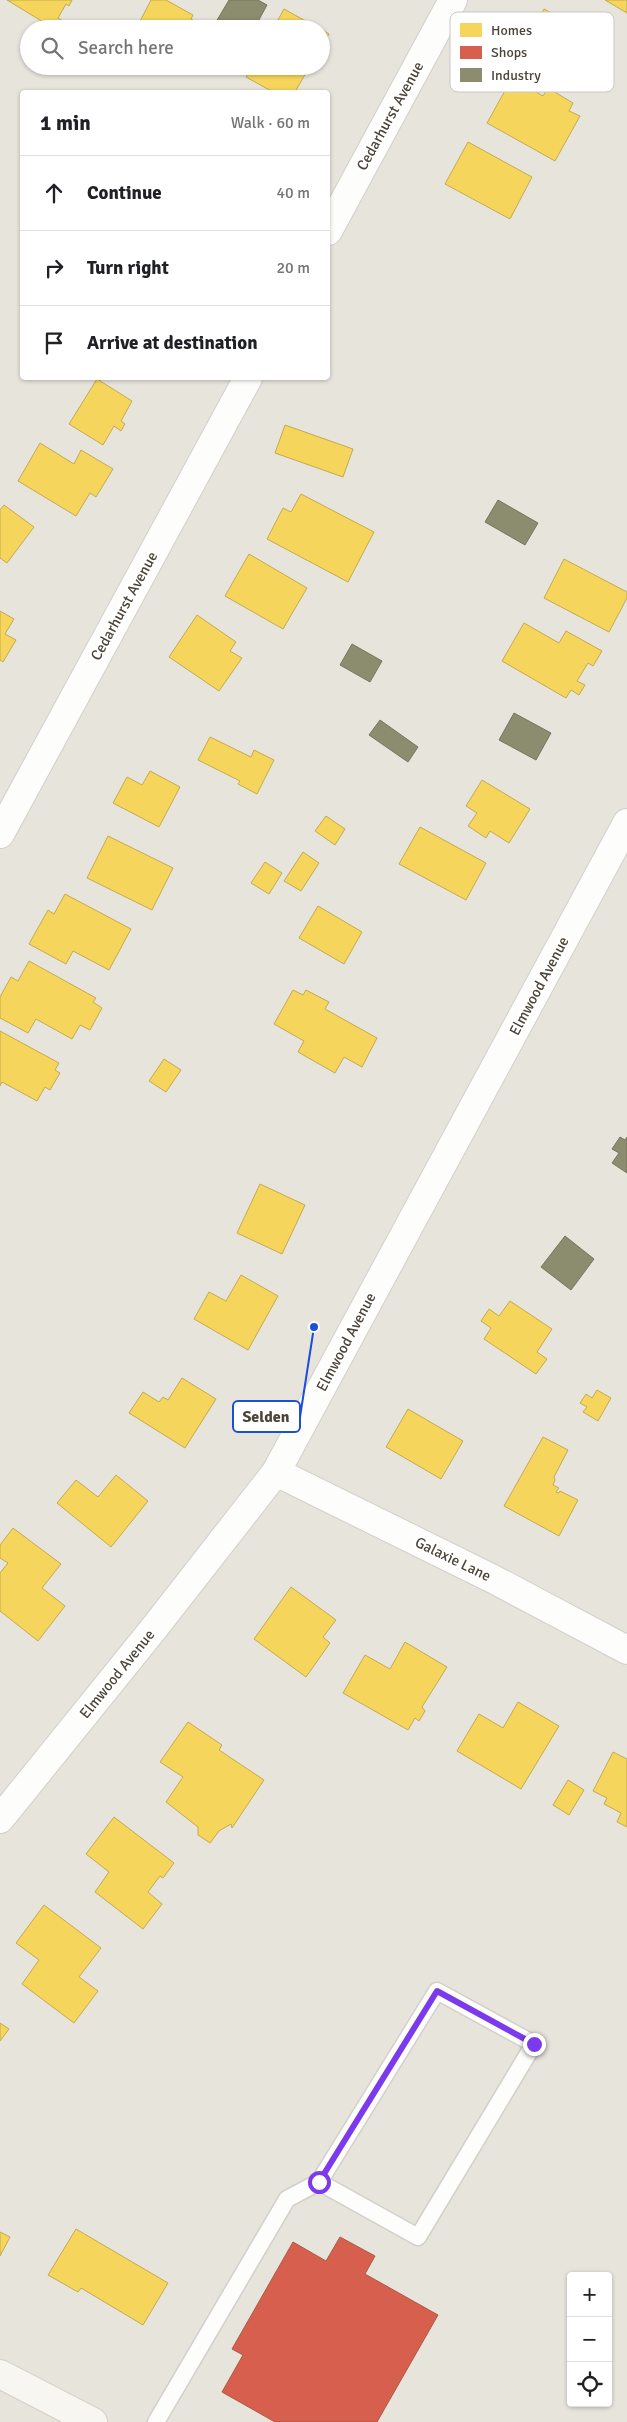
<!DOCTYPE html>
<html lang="en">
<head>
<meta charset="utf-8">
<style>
  :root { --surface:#fff; --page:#f2f2f2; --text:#202124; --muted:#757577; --line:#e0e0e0 }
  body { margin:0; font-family:Signika,sans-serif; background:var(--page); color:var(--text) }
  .controls { position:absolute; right:15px; bottom:15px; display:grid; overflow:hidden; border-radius:5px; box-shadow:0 1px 4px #0004 }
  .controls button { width:45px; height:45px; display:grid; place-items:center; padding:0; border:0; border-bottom:1px solid var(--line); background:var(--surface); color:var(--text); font:25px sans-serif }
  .stop { position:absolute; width:15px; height:15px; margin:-11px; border:4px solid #7c3aed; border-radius:50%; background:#fff }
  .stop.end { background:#7c3aed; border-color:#fff; box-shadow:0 1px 5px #0008 }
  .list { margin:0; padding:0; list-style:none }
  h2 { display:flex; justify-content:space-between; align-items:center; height:65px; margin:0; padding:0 20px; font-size:21px }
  h2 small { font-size:16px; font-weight:400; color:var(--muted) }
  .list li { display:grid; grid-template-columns:32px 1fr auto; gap:15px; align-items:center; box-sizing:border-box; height:75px; padding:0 20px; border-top:1px solid var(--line) }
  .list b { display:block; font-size:19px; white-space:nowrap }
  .list em { font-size:16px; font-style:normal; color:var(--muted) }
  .icon { flex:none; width:28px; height:28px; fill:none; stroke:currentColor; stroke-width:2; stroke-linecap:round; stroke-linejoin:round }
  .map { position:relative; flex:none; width:627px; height:2422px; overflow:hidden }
  .search { position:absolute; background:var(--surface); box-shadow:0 1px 4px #0004; left:20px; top:20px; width:310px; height:55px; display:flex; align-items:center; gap:12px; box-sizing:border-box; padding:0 18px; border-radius:28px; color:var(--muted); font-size:19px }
  .panel { position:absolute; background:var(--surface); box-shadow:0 1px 4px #0004; left:20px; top:90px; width:310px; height:290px; border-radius:5px }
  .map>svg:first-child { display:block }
</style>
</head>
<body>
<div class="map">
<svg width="627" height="2422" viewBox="0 0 627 2422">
  <rect width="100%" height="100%" fill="#f4f2ee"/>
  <path fill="#e7e4dc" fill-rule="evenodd" d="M0,0H627V2422H0ZM29,29H321V66H29ZM22,92H328V378H22ZM571,2276H608V2403H571Z"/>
  <g fill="#f6d55c" stroke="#c3aa52">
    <path d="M7,0H72L69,6L66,4L58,18L63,21L58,29L53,28Z"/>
    <path d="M151,0H166L193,15L191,19L201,25L199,29H136Z"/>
    <path d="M605,0H627V13Z"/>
    <path d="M284,9L320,29H273Z"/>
    <path d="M544,9L614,45L592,87L523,51Z"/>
    <path d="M321,29L329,34L321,47Z"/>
    <path d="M248,66H310L295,92H273L246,77L252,68Z"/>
    <path d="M512,78L543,96L548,88L573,103L569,111L580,116L555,161L487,123Z"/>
    <path d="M468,142L532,177L510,219L445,184Z"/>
    <path d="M97,379L132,401L121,421L125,424L121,431L114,426L103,445L69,424Z"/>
    <path d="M285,425L353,449L343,477L275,453Z"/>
    <path d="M40,443L74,464L81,450L113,469L96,497L90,493L76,516L18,481Z"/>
    <path d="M301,494L374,532L348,582L267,539L283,508L291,512Z"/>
    <path d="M4,505L34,527L7,563L0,558V510Z"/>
    <path d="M249,554L307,588L283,629L225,596Z"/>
    <path d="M564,559L627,592V598L609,632L544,598Z"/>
    <path d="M0,611L14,619L5,634L16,640L3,662L0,660Z"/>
    <path d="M197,615L236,642L230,651L242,658L219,691L169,657Z"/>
    <path d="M524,623L559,643L566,631L602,651L593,666L588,663L577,681L585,685L579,695L571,690L566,698L502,661Z"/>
    <path d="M210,737L251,757L254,750L274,760L257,794L238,784L240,781L198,760Z"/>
    <path d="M150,771L180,787L159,827L113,803L127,777L142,785Z"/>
    <path d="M482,780L530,809L509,843L490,831L486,838L468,826L477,813L466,806Z"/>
    <path d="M326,816L345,829L335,845L315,831Z"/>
    <path d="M420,827L486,863L466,900L399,864Z"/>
    <path d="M108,836L173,868L152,910L87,878Z"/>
    <path d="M303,852L319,863L301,891L284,881Z"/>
    <path d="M265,862L282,873L269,894L251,883Z"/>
    <path d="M65,894L131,929L109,970L73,951L66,964L29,944L48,910L54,914Z"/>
    <path d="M318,906L362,932L344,964L299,938Z"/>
    <path d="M29,961L96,998L93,1002L102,1008L90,1030L80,1025L72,1039L36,1019L28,1033L0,1018V997L11,977L18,981Z"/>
    <path d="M293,990L303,995L306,990L329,1002L325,1009L377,1038L362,1067L344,1057L335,1073L298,1052L304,1041L274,1024Z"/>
    <path d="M0,1031L59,1063L55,1070L60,1073L50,1090L45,1087L37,1101L2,1082L0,1086Z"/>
    <path d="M164,1059L181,1070L166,1092L149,1081Z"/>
    <path d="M260,1184L305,1205L282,1254L237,1233Z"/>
    <path d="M241,1275L278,1296L248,1350L194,1319L209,1292L226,1301Z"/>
    <path d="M510,1301L552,1329L537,1352L547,1359L536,1374L484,1339L491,1328L481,1321L489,1309L499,1316Z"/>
    <path d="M182,1378L216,1399L185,1448L129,1413L143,1392L159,1402L163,1397L168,1400Z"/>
    <path d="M597,1390L611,1398L598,1421L583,1412L587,1407L580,1403L586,1394L592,1398Z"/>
    <path d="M408,1409L463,1441L441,1479L386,1447Z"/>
    <path d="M543,1437L568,1450L554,1477L555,1480L553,1485L559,1488L556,1492L559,1493L560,1491L578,1500L559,1536L504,1506Z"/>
    <path d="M116,1475L148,1501L111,1547L57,1503L76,1480L98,1497Z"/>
    <path d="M13,1528L61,1564L42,1588L65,1606L38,1641L0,1611V1573L8,1563L0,1558V1545Z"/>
    <path d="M291,1587L336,1620L323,1637L330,1643L306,1677L254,1639Z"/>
    <path d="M405,1642L447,1667L422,1707L425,1711L419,1721L415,1718L408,1730L343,1693L365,1655L390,1669Z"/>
    <path d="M518,1702L559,1726L521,1789L457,1751L479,1714L503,1728Z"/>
    <path d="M188,1722L222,1745L219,1750L264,1780L232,1828L231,1824L219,1831L210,1843L198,1835V1827L166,1802L183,1777L160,1762Z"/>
    <path d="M613,1752L627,1759V1827L617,1822L621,1813L604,1804L607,1798L593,1791Z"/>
    <path d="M568,1780L584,1790L569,1815L553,1805Z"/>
    <path d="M114,1817L174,1863L163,1878L160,1876L148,1892L162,1904L143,1929L95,1892L109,1872L86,1854Z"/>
    <path d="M44,1905L101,1948L79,1977L98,1991L74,2023L22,1984L39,1960L16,1943Z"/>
    <path d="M0,2023L9,2029L0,2041Z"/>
    <path d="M76,2229L168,2283L143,2325L81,2288L78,2292L48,2275Z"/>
    <path d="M0,2232L10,2237L0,2256Z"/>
  </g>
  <path fill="#d6604d" stroke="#ac5847" d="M340,2237L375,2256L365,2274L438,2315L377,2422H275L222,2392L243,2355L232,2349L293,2242L326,2261Z"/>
  <g fill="#8c8c6e" stroke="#78765e">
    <path d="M229,0H258L267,5L254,29H215L213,27Z"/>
    <path d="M498,500L538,523L525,545L485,522Z"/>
    <path d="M352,644L382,661L370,682L340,665Z"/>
    <path d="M514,713L551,733L536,760L499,740Z"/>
    <path d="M380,720L418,747L408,762L369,735Z"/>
    <path d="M620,1137L625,1140L627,1137V1173L612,1163L619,1153L612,1149Z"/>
    <path d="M565,1236L594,1259L571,1290L541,1267Z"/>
  </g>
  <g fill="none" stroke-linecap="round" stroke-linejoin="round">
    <g stroke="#d2d0cb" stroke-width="19">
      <path id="lane" d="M156,2422L287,2199L319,2182L437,1991L534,2044L418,2237L319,2182"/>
    </g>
    <g stroke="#d2d0cb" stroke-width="30">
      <g id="street">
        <path d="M328,231L453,0"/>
        <path d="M0,834L248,378"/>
        <path d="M276,1472L493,1579L627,1650"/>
        <path d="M0,1819L155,1627L276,1472L627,823"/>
      </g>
    </g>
    <g stroke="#d3cfc5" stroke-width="30">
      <path id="secondary" d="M0,2374L93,2422"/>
    </g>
    <use href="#lane" stroke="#fdfdfc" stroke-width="16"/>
    <use href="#street" stroke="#fdfdfc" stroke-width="28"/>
    <use href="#secondary" stroke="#f7f6f1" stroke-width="28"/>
  </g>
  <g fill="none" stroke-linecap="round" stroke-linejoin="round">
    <path stroke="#7c3aed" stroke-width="6" d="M319,2182L437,1991L534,2044"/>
  </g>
  <g text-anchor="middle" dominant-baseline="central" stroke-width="5" stroke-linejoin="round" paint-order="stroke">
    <g font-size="15" fill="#4b4439" stroke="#fff">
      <text transform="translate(390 116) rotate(-61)">Cedarhurst Avenue</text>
      <text transform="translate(124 606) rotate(-61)">Cedarhurst Avenue</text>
      <text transform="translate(539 986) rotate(-62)">Elmwood Avenue</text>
      <text transform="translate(346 1342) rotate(-62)">Elmwood Avenue</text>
      <text transform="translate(453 1559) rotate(26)">Galaxie Lane</text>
      <text transform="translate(117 1674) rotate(-51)">Elmwood Avenue</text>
    </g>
  </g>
  <rect x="450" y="12" width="164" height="80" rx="8" fill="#fff" stroke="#c9c7c4" stroke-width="1"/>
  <rect x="460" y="23" width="22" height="14" fill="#f6d55c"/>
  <rect x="460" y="46" width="22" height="13" fill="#d6604d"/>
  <rect x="460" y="68" width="22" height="14" fill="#8c8c6e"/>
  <g font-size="14" fill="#4b4439">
    <text x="491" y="35">Homes</text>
    <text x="491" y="57">Shops</text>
    <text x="491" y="80">Industry</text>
  </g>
  <path fill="none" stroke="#1d4ed8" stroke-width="2" d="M314 1327L300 1417"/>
  <circle fill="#1d4ed8" stroke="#fff" stroke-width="2" cx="314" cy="1327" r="5"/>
  <rect fill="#fff" stroke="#1d4ed8" stroke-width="2" x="233" y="1401" width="67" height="31" rx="5"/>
  <g font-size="16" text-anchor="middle" font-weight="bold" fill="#4b4439">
    <text x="266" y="1422">Selden</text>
  </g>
</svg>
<div class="controls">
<button>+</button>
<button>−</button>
<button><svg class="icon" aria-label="locate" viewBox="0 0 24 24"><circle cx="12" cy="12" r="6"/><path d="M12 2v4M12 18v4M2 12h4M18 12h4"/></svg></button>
</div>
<div class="stop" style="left:319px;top:2182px"></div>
<div class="stop end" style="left:534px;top:2044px"></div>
<div class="search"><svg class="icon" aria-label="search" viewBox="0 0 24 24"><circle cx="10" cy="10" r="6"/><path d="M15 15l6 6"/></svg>Search here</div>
<section class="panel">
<h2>1 min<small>Walk · 60 m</small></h2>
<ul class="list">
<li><svg class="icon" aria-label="ahead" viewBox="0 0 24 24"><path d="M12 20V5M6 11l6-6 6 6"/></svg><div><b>Continue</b></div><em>40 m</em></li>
<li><svg class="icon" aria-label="right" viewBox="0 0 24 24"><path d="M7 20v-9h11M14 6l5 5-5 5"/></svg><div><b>Turn right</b></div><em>20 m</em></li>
<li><svg class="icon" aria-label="arrive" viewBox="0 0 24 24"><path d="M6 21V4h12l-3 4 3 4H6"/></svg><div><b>Arrive at destination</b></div></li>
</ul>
</section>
</div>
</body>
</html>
